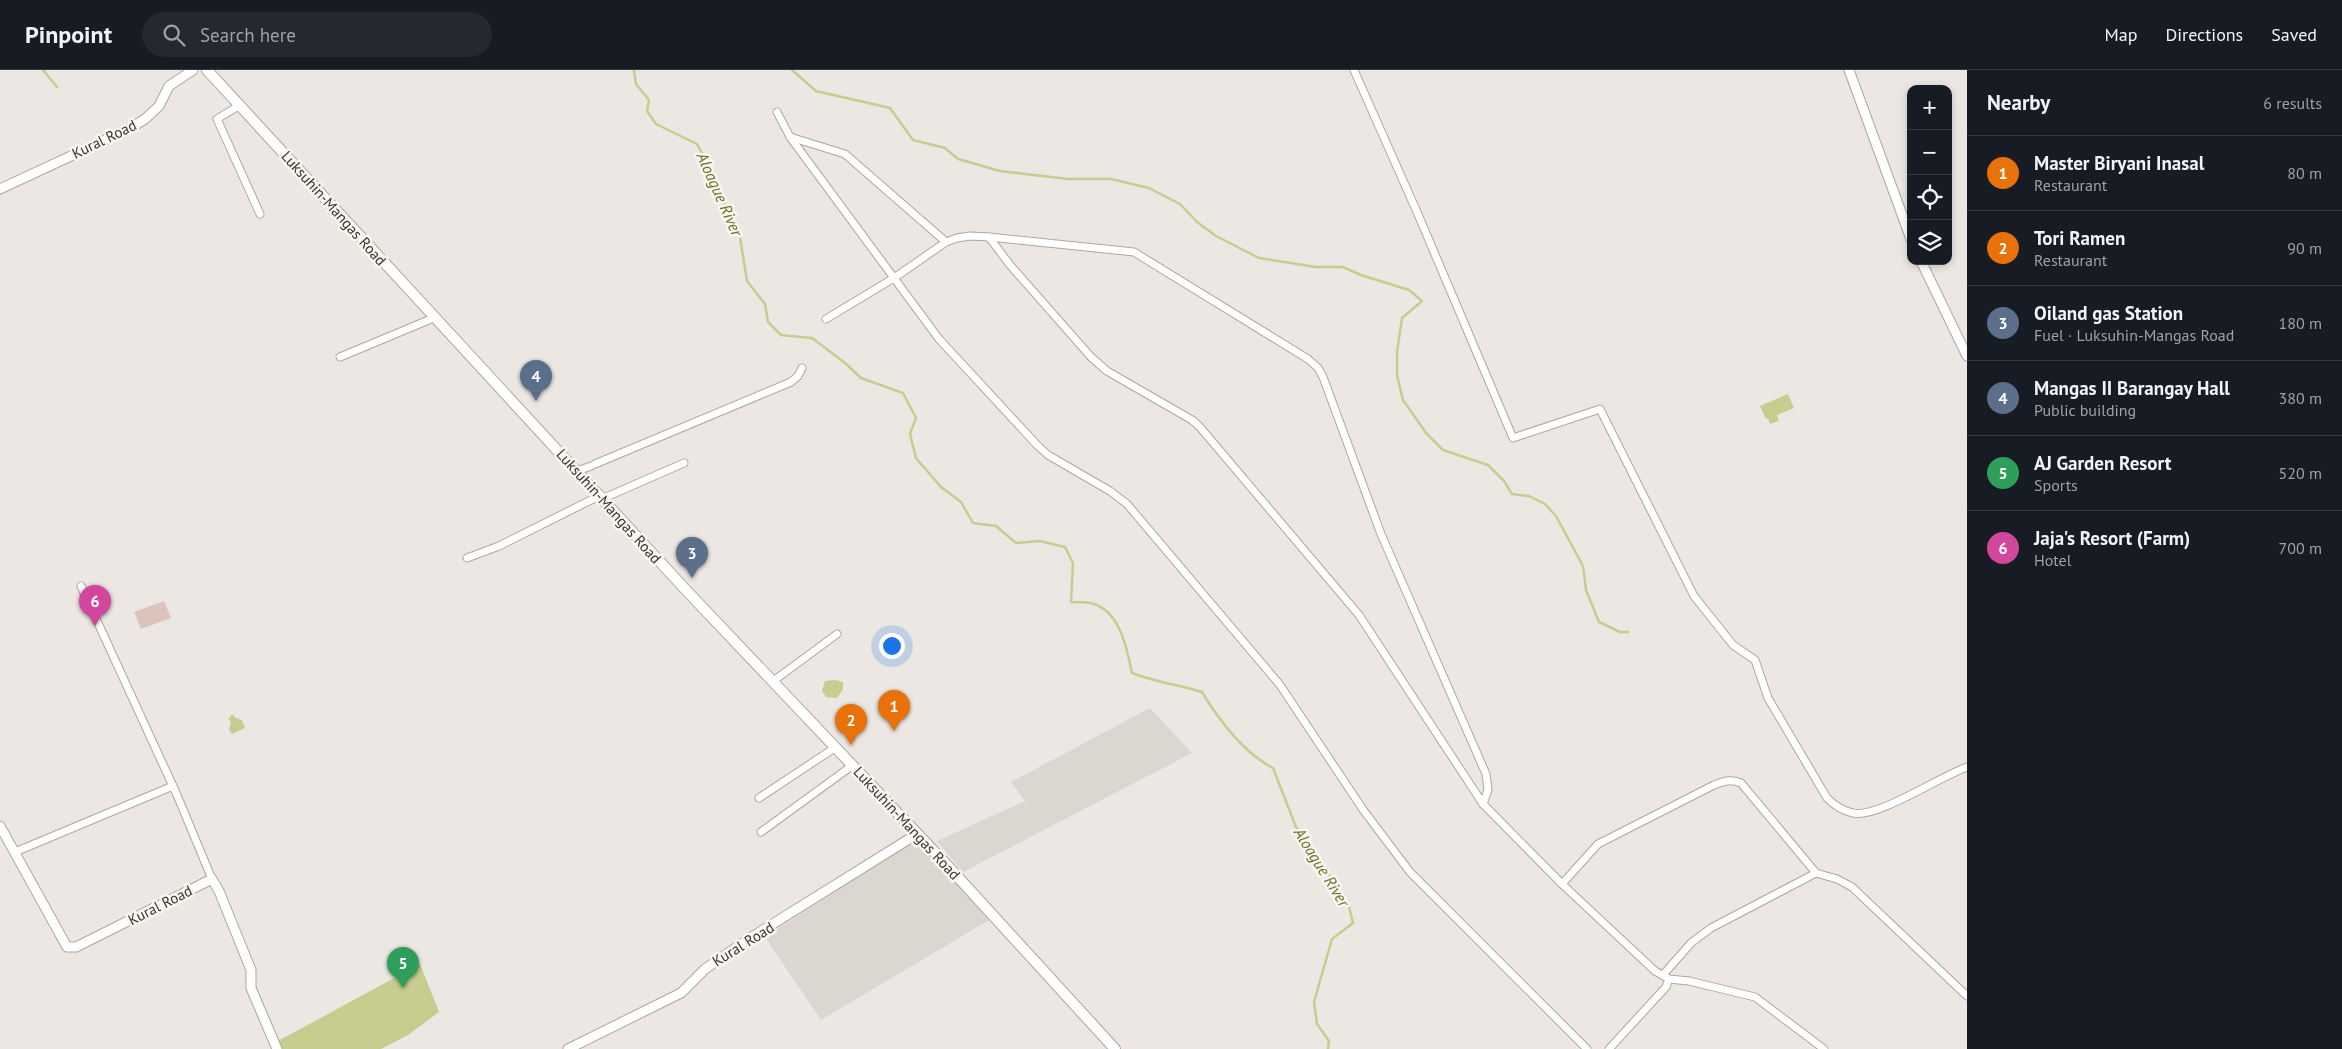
<!DOCTYPE html>
<html lang="en">
<head>
<meta charset="utf-8">
<style>
  :root { --surface:#171b24; --page:#242831; --text:#f1f3f6; --muted:#9ea1a6; --line:#363941; --accent:#ea580c }
  body { margin:0; font-family:"PT Sans",sans-serif; background:var(--page); color:var(--text) }
  .controls { position:absolute; right:15px; top:15px; display:grid; overflow:hidden; border-radius:10px; box-shadow:0 2px 8px #0003 }
  .controls button { width:45px; height:45px; display:grid; place-items:center; padding:0; border:0; border-bottom:1px solid var(--line); background:var(--surface); color:var(--text); font:25px sans-serif }
  .you { position:absolute; left:891px; top:575px; width:18px; height:18px; margin:-12px; border:4px solid #fff; border-radius:50%; background:#1a73e8; box-shadow:0 0 0 8px #1a73e833 }
  .badge { display:grid; place-items:center; width:32px; height:32px; border-radius:50%; background:var(--accent); color:#fff; font-size:16px; font-weight:700 }
  .pin { position:absolute; translate:-50% -41px; filter:drop-shadow(0 1px 2px #0008) }
  .pin::after { content:''; position:absolute; top:26px; width:18px; height:15px; background:inherit; clip-path:polygon(0 0,100% 0,50% 100%) }
  .list { margin:0; padding:0; list-style:none }
  h2 { display:flex; justify-content:space-between; align-items:center; height:65px; margin:0; padding:0 20px; font-size:21px }
  h2 small { font-size:16px; font-weight:400; color:var(--muted) }
  .list li { display:grid; grid-template-columns:32px 1fr auto; gap:15px; align-items:center; box-sizing:border-box; height:75px; padding:0 20px; border-top:1px solid var(--line) }
  .list b { display:block; font-size:19px; white-space:nowrap }
  .list p { margin:0; font-size:16px; white-space:nowrap; color:var(--muted) }
  .list em { font-size:16px; font-style:normal; color:var(--muted) }
  .icon { flex:none; width:28px; height:28px; fill:none; stroke:currentColor; stroke-width:2; stroke-linecap:round; stroke-linejoin:round }
  .map { position:relative; flex:none; width:1967px; height:979px; overflow:hidden }
  header { display:flex; align-items:center; gap:30px; box-sizing:border-box; height:70px; padding:0 25px; background:var(--surface); border-bottom:1px solid var(--line) }
  header strong { font-size:24px }
  nav { display:flex; gap:28px; margin-inline-start:auto; font-size:18px }
  .search { width:350px; height:45px; background:var(--page); display:flex; align-items:center; gap:12px; box-sizing:border-box; padding:0 18px; border-radius:28px; color:var(--muted); font-size:19px }
  main { display:flex }
  aside { flex:1; background:var(--surface) }
  .map>svg:first-child { display:block }
</style>
</head>
<body>
<header>
<strong>Pinpoint</strong>
<div class="search"><svg class="icon" aria-label="search" viewBox="0 0 24 24"><circle cx="10" cy="10" r="6"/><path d="M15 15l6 6"/></svg>Search here</div>
<nav><a>Map</a><a>Directions</a><a>Saved</a></nav>
</header>
<main>
<div class="map">
<svg width="1967" height="979" viewBox="0 0 1967 979">
  <rect width="100%" height="100%" fill="#ece7e3"/>
  <g fill="#dcd6d1">
    <path d="M1150,638L1192,683L963,802L937,771L1025,731L1011,712Z"/>
    <path d="M918,768L989,850L821,950L765,867Z"/>
  </g>
  <path fill="#dcc4bd" d="M164,531L171,548L141,559L134,542Z"/>
  <g fill="#c7cd8e">
    <path d="M1788,324L1794,338L1777,345L1779,351L1770,354L1768,348L1766,349L1760,336Z"/>
    <path d="M835,610L843,612V619L837,628L826,627L822,621L825,611Z"/>
    <path d="M232,644L236,648L242,650L245,658L232,664L229,660L231,651L228,650Z"/>
    <path d="M420,894L439,942L408,965L381,979H282L278,971Z"/>
  </g>
  <g fill="none" stroke-linecap="round" stroke-linejoin="round">
    <g stroke="#c7cd8e" stroke-width="2.5">
      <path d="M43,0L57,17"/>
      <path d="M634,0L636,14L649,30L647,41L656,54L697,74L718,114L730,150L739,161L747,211L765,234L768,252L781,265L812,268L845,293L861,308L903,323L916,348L910,364L916,388L941,417L961,432L973,453L996,456L1016,473L1040,471L1065,477L1073,493L1071,532C1077,532 1084,532 1090,533C1120,539 1127,579 1132,603C1155,612 1179,615 1202,622C1219,650 1244,683 1273,698L1296,757L1348,833L1353,853L1332,869L1314,932L1317,954L1329,971L1328,979"/>
      <path d="M792,0L816,21L890,38L913,70L945,78L958,89L1000,101L1068,109H1111L1149,118L1180,134L1197,152L1216,166L1259,188L1316,197H1343L1361,205L1409,220L1422,231L1402,248L1397,282V305L1403,330L1426,363L1443,380L1488,395L1504,411L1512,424L1529,426L1545,434L1556,446L1583,496L1586,520L1599,552L1620,562H1628"/>
    </g>
    <g stroke="#ada79e" stroke-width="9">
      <g id="minor">
        <path d="M1354,0L1417,142L1513,368L1600,339L1694,526L1733,575L1755,590L1768,628L1827,728C1834,735 1843,741 1853,743C1876,749 1941,706 1967,697"/>
        <path d="M240,35L217,49L260,144"/>
        <path d="M777,42L790,67L939,269L1038,376L1048,385L1110,421L1127,434L1280,615L1364,741L1410,802L1587,979"/>
        <path d="M790,67L845,84L946,172"/>
        <path d="M989,167L1010,195L1091,287L1107,301L1192,350L1199,356L1359,545L1483,734L1562,814L1655,901L1669,909L1689,911L1755,927L1824,979"/>
        <path d="M826,249L894,208L946,172L957,168L970,166L989,167L1134,182L1308,289L1318,298L1323,307L1381,464L1486,704L1488,720L1483,734"/>
        <path d="M340,287L436,247"/>
        <path d="M595,394L791,312L798,306L802,298"/>
        <path d="M577,401L591,396"/>
        <path d="M604,428L684,393"/>
        <path d="M467,488L499,476L601,425"/>
        <path d="M81,516L177,725L212,809"/>
        <path d="M772,612L837,564"/>
        <path d="M759,728L836,677"/>
        <path d="M761,762L853,695"/>
        <path d="M15,782L173,716"/>
        <path d="M1562,814L1598,774L1714,715C1723,711 1731,709 1741,713L1816,803L1837,809L1852,817L1967,926"/>
        <path d="M1663,905L1691,873L1711,858L1816,803"/>
        <path d="M1609,979L1666,917L1669,909"/>
      </g>
    </g>
    <g stroke="#ada79e" stroke-width="11">
      <g id="tertiary">
        <path d="M1849,0L1911,169"/>
        <path d="M0,119L129,59L145,49L159,36L169,16L193,0"/>
        <path d="M1921,191L1967,286"/>
        <path d="M0,756L67,877H76L212,809L219,821L251,900V918L277,979"/>
        <path d="M568,979L681,923L705,899L747,870L917,764"/>
      </g>
    </g>
    <g stroke="#aea69a" stroke-width="12">
      <path id="secondary" d="M207,0L685,519L946,794L1115,979"/>
    </g>
    <use href="#minor" stroke="#fff" stroke-width="7"/>
    <use href="#tertiary" stroke="#fff" stroke-width="9"/>
    <use href="#secondary" stroke="#fff" stroke-width="10"/>
  </g>
  <g text-anchor="middle" dominant-baseline="central" stroke-width="5" stroke-linejoin="round" paint-order="stroke">
    <g font-size="15" fill="#3c3424" stroke="#f8f5f3">
      <text transform="translate(104 69) rotate(-26)">Kural Road</text>
      <text transform="translate(334 138) rotate(48)">Luksuhin-Mangas Road</text>
      <text transform="translate(609 436) rotate(48)">Luksuhin-Mangas Road</text>
      <text transform="translate(907 753) rotate(47)">Luksuhin-Mangas Road</text>
      <text transform="translate(160 835) rotate(-27)">Kural Road</text>
      <text transform="translate(743 874) rotate(-32)">Kural Road</text>
    </g>
    <g font-size="16" font-style="italic" fill="#6b7421" stroke="#f8f5f3">
      <text transform="translate(720 124) rotate(66)">Aloague River</text>
      <text transform="translate(1322 797) rotate(58)">Aloague River</text>
    </g>
  </g>
</svg>
<div class="controls">
<button>+</button>
<button>−</button>
<button><svg class="icon" aria-label="locate" viewBox="0 0 24 24"><circle cx="12" cy="12" r="6"/><path d="M12 2v4M12 18v4M2 12h4M18 12h4"/></svg></button>
<button><svg class="icon" aria-label="layers" viewBox="0 0 24 24"><path d="M12 4l9 5-9 5-9-5zM3 14l9 5 9-5"/></svg></button>
</div>
<div class="you"></div>
<div class="pin badge" style="left:894px;top:661px;background:#e8710a">1</div>
<div class="pin badge" style="left:851px;top:675px;background:#e8710a">2</div>
<div class="pin badge" style="left:692px;top:508px;background:#5c6f8a">3</div>
<div class="pin badge" style="left:536px;top:331px;background:#5c6f8a">4</div>
<div class="pin badge" style="left:403px;top:918px;background:#2e9e5b">5</div>
<div class="pin badge" style="left:95px;top:556px;background:#d1479c">6</div>
</div>
<aside>
<h2>Nearby<small>6 results</small></h2>
<ul class="list">
<li><span class="badge" style="background:#e8710a">1</span><div><b>Master Biryani Inasal</b><p>Restaurant</p></div><em>80 m</em></li>
<li><span class="badge" style="background:#e8710a">2</span><div><b>Tori Ramen</b><p>Restaurant</p></div><em>90 m</em></li>
<li><span class="badge" style="background:#5c6f8a">3</span><div><b>Oiland gas Station</b><p>Fuel · Luksuhin-Mangas Road</p></div><em>180 m</em></li>
<li><span class="badge" style="background:#5c6f8a">4</span><div><b>Mangas II Barangay Hall</b><p>Public building</p></div><em>380 m</em></li>
<li><span class="badge" style="background:#2e9e5b">5</span><div><b>AJ Garden Resort</b><p>Sports</p></div><em>520 m</em></li>
<li><span class="badge" style="background:#d1479c">6</span><div><b>Jaja's Resort (Farm)</b><p>Hotel</p></div><em>700 m</em></li>
</ul>
</aside>
</main>
</body>
</html>
